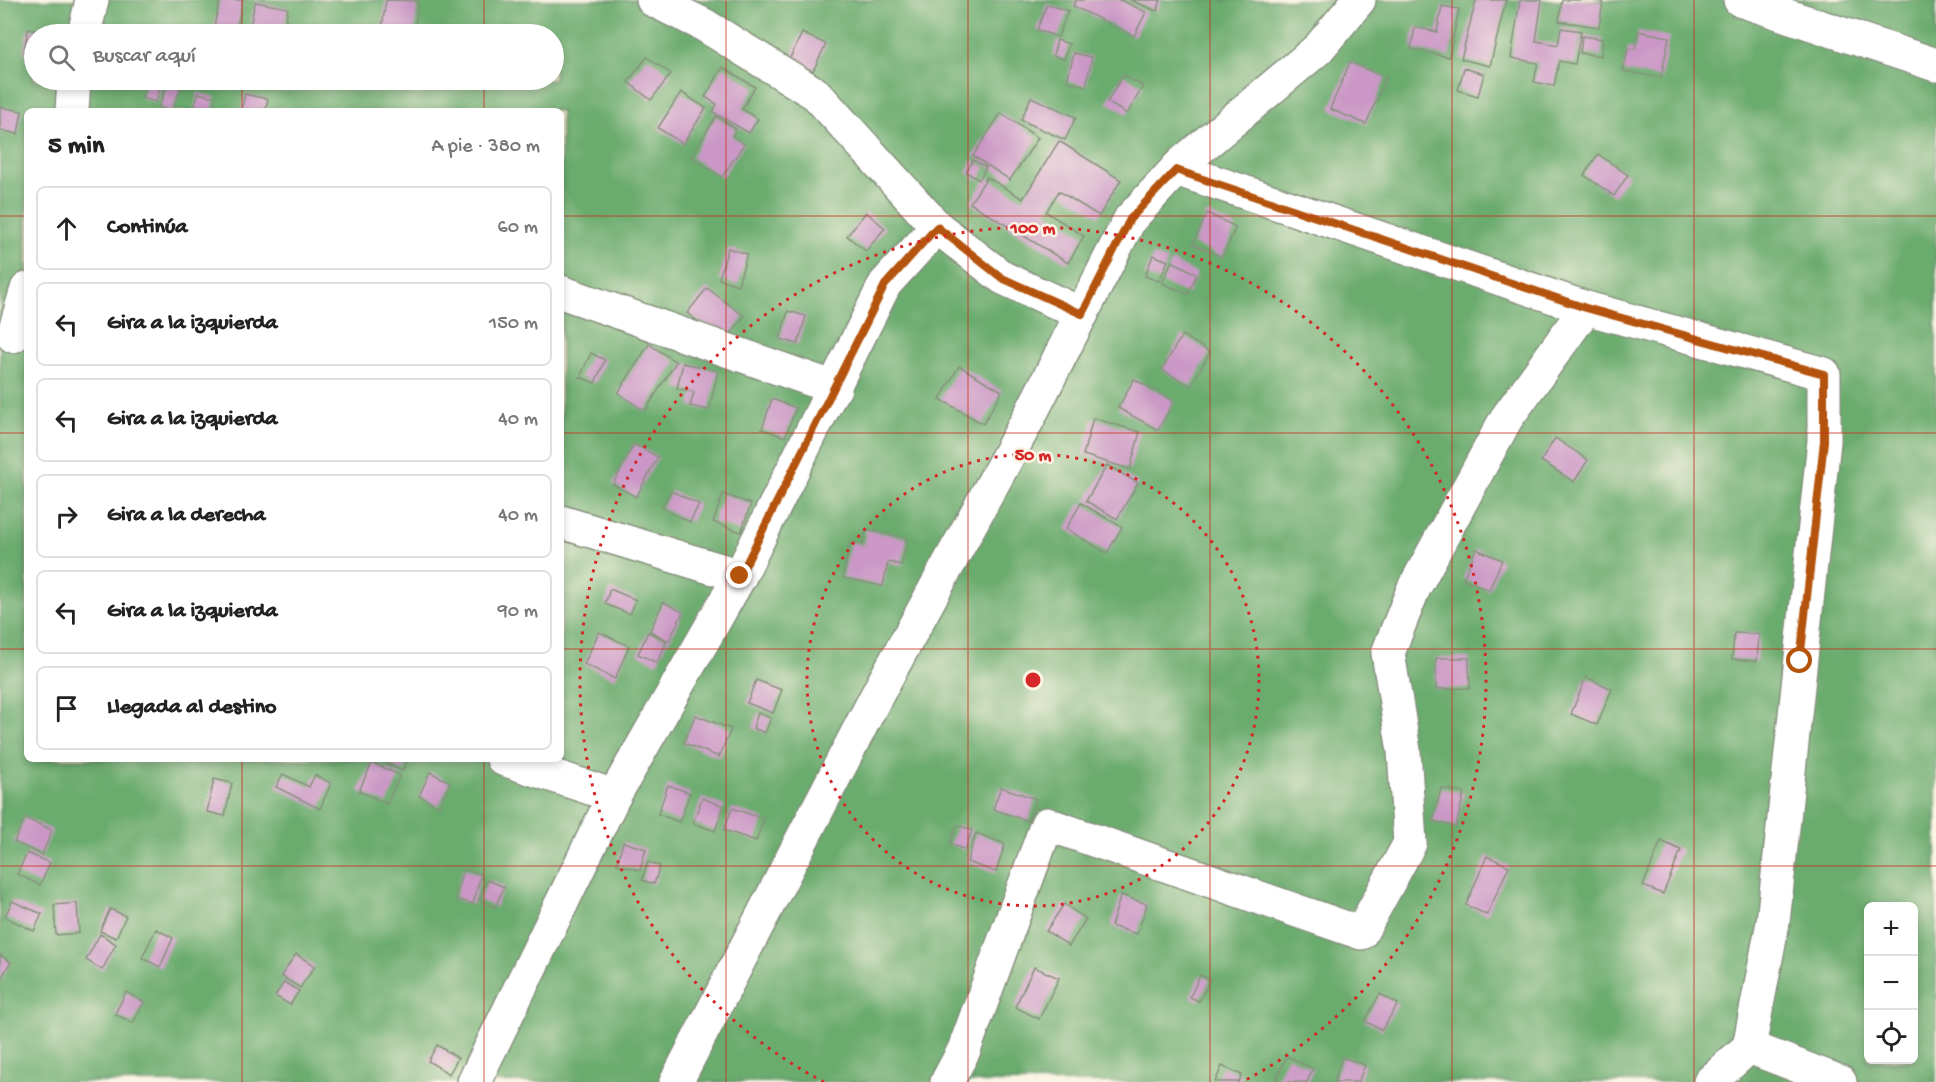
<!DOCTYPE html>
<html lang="es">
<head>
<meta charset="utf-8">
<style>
  :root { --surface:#fff; --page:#f2f2f2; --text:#222; --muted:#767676; --line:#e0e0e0 }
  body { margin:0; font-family:"Gochi Hand",sans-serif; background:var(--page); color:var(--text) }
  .controls { position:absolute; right:18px; bottom:18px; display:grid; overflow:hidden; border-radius:9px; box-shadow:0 3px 9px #0003 }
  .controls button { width:54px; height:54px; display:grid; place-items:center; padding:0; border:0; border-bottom:2px solid var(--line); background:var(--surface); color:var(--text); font:30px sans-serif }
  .stop { position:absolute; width:18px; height:18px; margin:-14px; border:4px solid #b45309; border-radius:50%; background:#fff }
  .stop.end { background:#b45309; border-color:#fff; box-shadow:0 2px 6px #0008 }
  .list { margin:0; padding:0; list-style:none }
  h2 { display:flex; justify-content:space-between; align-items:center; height:78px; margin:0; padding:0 24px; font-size:26px }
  h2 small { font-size:20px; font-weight:400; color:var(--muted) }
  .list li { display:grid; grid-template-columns:39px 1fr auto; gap:18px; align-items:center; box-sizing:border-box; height:84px; margin:0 12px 12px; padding:0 12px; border:2px solid var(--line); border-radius:9px }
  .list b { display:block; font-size:22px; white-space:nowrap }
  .list em { font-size:20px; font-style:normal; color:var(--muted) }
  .icon { flex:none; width:33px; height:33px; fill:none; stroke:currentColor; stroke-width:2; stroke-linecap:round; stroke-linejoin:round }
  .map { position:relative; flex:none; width:1936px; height:1082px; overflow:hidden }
  .search { position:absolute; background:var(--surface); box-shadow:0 3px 9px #0003; left:24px; top:24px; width:540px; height:66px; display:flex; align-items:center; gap:15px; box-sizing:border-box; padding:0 21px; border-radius:33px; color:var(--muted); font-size:22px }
  .panel { position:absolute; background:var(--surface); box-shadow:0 3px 9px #0003; left:24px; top:108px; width:540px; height:654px; border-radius:9px }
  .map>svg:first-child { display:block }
</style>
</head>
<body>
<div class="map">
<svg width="1936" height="1082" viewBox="0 0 1936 1082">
  <rect width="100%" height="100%" fill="#fcf5e5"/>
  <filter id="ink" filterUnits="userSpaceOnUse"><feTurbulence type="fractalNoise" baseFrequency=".0167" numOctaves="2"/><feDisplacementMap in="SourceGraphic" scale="12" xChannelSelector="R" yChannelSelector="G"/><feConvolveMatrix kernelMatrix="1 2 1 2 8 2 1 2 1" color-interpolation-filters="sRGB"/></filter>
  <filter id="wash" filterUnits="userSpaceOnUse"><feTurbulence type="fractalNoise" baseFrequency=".008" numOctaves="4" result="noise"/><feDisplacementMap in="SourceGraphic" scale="24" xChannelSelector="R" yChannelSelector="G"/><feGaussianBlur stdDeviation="1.35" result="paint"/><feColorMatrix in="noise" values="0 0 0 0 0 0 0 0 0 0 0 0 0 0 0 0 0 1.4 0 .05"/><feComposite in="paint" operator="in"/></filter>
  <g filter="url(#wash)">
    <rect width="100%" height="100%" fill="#ece5c6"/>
    <path fill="#6bab6e" stroke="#457451" stroke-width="1.5" fill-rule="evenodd" d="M0,0H1936V1082H0ZM34,34H554V80H34ZM27,111H561V759H27ZM1868,906H1914V1060H1868Z"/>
    <g id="blocks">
      <g fill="#ca97c6">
        <path d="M220,0H243L236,32L214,27Z"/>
        <path d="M386,0L418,1L414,34H381Z"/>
        <path d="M1076,0H1121L1146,12L1134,36L1073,6Z"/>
        <path d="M1130,0H1161L1157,11Z"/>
        <path d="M1476,0H1506L1490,66L1461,59Z"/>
        <path d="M1520,0H1542L1536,41L1558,45L1561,28L1581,31L1575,64L1559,61L1554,86L1534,82L1538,63L1511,58Z"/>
        <path d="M1562,0H1588L1603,2L1599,27L1559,21Z"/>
        <path d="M255,2L288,8L283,32L250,26Z"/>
        <path d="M1047,4L1068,11L1058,37L1037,30Z"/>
        <path d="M1442,6L1459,9L1449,57L1411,49L1415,27L1437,32Z"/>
        <path d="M247,27L273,34H245Z"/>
        <path d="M28,29L50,33L34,34V55L24,52Z"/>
        <path d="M1638,31L1669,37L1661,78L1623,71L1628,48L1635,49Z"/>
        <path d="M802,33L826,44L813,71L789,60Z"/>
        <path d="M1582,36L1603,39L1601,56L1580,53Z"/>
        <path d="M1057,40L1069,44L1064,59L1053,56Z"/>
        <path d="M1074,53L1092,57L1086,86L1067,81Z"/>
        <path d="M647,57L671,74L651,100L628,82Z"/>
        <path d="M1350,62L1386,78L1366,124L1330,109Z"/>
        <path d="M723,67L755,87L742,109L758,119L749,133L713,112L717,104L705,97Z"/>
        <path d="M1464,68L1484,74L1478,96L1458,90Z"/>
        <path d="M1123,75L1143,86L1127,114L1107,102Z"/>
        <path d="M147,80H162L156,102L142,98Z"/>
        <path d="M169,80L182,84L172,111L159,108Z"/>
        <path d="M368,80H407L406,88Z"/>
        <path d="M681,92L706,108L683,144L658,128Z"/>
        <path d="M198,93L215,97L212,111L194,110Z"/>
        <path d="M245,94L268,99L265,111H241Z"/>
        <path d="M1031,97L1076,117L1065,140L1021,120Z"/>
        <path d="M0,107L22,111L18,134L0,130Z"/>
        <path d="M1001,113L1038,138L1010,180L973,156Z"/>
        <path d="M716,116L736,129L732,136L744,144L722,177L691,157Z"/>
        <path d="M1059,141L1121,180L1099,216L1059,191L1046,212L1084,236L1068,263L970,203L987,177L1023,199Z"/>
        <path d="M1598,154L1628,175L1614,196L1584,175Z"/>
        <path d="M973,160L986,167L979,180L966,172Z"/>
        <path d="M866,212L885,228L866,251L847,236Z"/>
        <path d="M1207,213L1236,227L1222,257L1193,244Z"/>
        <path d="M728,248L747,254L738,285L719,279Z"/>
        <path d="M1153,255L1168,261L1159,281L1145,276Z"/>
        <path d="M1172,261L1197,274L1188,294L1162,283Z"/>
        <path d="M707,288L744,316L725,342L687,313Z"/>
        <path d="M788,311L806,316L798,344L780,339Z"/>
        <path d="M1182,335L1210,352L1191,386L1162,370Z"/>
        <path d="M649,344L676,362L645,411L618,393Z"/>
        <path d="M591,353L605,360L595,383L580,377Z"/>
        <path d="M683,363L718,371L709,410L690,406L694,392L677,388Z"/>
        <path d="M959,366L1002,391L983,424L940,399Z"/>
        <path d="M1134,379L1174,401L1158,430L1118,408Z"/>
        <path d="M772,399L796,408L785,437L762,429Z"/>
        <path d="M1093,418L1140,432L1130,469L1083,455Z"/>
        <path d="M1555,438L1588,460L1574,482L1541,461Z"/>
        <path d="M634,444L658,457L636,497L613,484Z"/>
        <path d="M1107,465L1138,483L1117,519L1086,501Z"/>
        <path d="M671,491L699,504L690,522L662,508Z"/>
        <path d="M723,494L751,504L741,532L713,522Z"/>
        <path d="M1081,503L1122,527L1107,553L1066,529Z"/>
        <path d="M866,530L907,538L902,565L888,562L883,586L843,578L850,542L863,545Z"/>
        <path d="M1476,549L1502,560L1489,590L1463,579Z"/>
        <path d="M610,589L636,600L630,614L605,604Z"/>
        <path d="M663,602L683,612L669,641L650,631Z"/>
        <path d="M599,632L629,646L615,679L584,664Z"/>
        <path d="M648,632L667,641L657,663L638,654Z"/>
        <path d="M1734,633L1759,634L1757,661L1732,659Z"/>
        <path d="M1436,658H1469L1470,688L1436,689Z"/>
        <path d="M1586,677L1612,689L1597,725L1571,714Z"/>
        <path d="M756,680L782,690L773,713L747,703Z"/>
        <path d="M758,713L771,718L765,733L753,728Z"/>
        <path d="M695,715L731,729L719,757L684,743Z"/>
        <path d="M378,759H408L402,771Z"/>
        <path d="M372,763L400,775L387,804L359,791Z"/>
        <path d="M430,772L450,782L439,806L419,796Z"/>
        <path d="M283,774L309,787L315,775L331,783L320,809L276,787Z"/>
        <path d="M214,779L232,783L225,816L207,812Z"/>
        <path d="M668,785L690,793L679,822L658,814Z"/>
        <path d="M1001,787L1036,799L1028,821L993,809Z"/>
        <path d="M1441,788L1464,793L1456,827L1433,821Z"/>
        <path d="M702,798L724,806L715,831L693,823Z"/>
        <path d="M732,808L764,819L756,841L724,830Z"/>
        <path d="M25,818L52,830L42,855L14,842Z"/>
        <path d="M957,825L972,830L965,850L950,844Z"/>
        <path d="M976,833L1005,844L996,872L967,862Z"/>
        <path d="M1661,841L1681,850L1663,894L1643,886Z"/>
        <path d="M623,842L646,849L640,870L617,864Z"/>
        <path d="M27,853L50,863L40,885L17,874Z"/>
        <path d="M1487,856L1509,866L1487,915L1466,905Z"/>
        <path d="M648,862L660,866L654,884L642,880Z"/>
        <path d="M463,869L481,874L473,904L455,899Z"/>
        <path d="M488,880L504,887L495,907L479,900Z"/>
        <path d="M1121,895L1147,904L1137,934L1111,926Z"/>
        <path d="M12,901L42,914L34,931L5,917Z"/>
        <path d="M77,903L79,933L56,935L54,905Z"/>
        <path d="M1064,904L1086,919L1069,946L1046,931Z"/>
        <path d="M110,909L126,916L116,938L100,931Z"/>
        <path d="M156,929L173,938L160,967L142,958Z"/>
        <path d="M100,934L116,944L102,970L86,960Z"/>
        <path d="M296,954L315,966L300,988L281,976Z"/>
        <path d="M0,955L11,962L0,980Z"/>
        <path d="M1034,967L1059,978L1039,1019L1015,1007Z"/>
        <path d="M1200,975L1210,980L1199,1001L1190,997Z"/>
        <path d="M284,982L299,991L290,1005L275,996Z"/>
        <path d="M126,992L144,1002L133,1023L115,1014Z"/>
        <path d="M1380,994L1398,1004L1382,1030L1365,1021Z"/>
        <path d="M437,1045L458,1058L449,1074L428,1061Z"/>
        <path d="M1287,1056L1313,1069L1307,1082H1275Z"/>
        <path d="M1342,1057L1365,1065L1358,1082H1334Z"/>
        <path d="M1222,1066L1242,1075L1239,1082H1215Z"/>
      </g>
    </g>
  </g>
  <g filter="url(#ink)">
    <use href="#blocks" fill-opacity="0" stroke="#86917d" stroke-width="1.5"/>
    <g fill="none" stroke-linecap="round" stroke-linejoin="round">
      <g stroke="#86917d" stroke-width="36">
        <g id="street">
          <path d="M653,0L704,25L816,94L937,227L1003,278L1082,314"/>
          <path d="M1740,0L1936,65"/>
          <path d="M84,34L92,0"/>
          <path d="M72,111L74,80"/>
          <path d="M1176,169L1586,308L1824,374V441L1773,922L1749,1047L1710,1082"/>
          <path d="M561,292L835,388"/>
          <path d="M13,336L27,289"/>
          <path d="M561,522L740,576"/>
          <path d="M503,759L614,796"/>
          <path d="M1749,1047L1840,1082"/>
          <path d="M474,1082L614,796L740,576L885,284L937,227"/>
          <path d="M676,1082L879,691L1026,423L1130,219L1181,164L1318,49L1359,0"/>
          <path d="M947,1082L964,1050L1047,824L1361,933L1410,843L1404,751L1388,653L1413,590L1506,419L1586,308"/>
        </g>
      </g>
      <use href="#street" stroke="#fff" stroke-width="33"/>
    </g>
  </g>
  <g fill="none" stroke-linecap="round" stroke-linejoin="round" filter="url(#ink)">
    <path stroke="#b45309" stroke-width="8" d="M740,576L885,285L937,227L1002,278L1082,314L1130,219L1176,170L1586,308L1824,374V441L1800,661"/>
  </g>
  <path fill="none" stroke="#c8321e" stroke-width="1.5" stroke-opacity="0.55" d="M242,0V34M484,0V34M726,0V1082M968,0V1082M1210,0V1082M1452,0V1082M1694,0V1082M242,80V111M484,80V111M0,216H27M561,216H1936M0,433H27M561,433H1936M0,649H27M561,649H1936M242,759V1082M484,759V1082M0,866H1936"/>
  <g fill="none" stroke="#d62828" stroke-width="3" stroke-dasharray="3 6">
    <circle cx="1033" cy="680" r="226"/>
    <path d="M824 1082A453 453 0 1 1 1242 1082"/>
  </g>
  <circle cx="1033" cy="680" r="9" fill="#d62828" stroke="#fcf5e5" stroke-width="3"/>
  <g font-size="18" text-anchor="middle" font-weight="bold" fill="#d62828" stroke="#fcf5e5" stroke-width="5" stroke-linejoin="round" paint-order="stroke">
    <text x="1033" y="233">100 m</text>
    <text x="1033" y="460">50 m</text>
  </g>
</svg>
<div class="controls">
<button>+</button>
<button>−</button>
<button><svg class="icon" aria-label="locate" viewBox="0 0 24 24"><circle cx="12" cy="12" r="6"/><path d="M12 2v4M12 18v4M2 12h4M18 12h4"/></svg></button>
</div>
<div class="stop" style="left:1800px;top:661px"></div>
<div class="stop end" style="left:740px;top:576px"></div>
<div class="search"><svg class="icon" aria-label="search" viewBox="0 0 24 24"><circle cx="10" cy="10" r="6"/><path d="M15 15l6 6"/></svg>Buscar aquí</div>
<section class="panel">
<h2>5 min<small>A pie · 380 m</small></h2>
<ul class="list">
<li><svg class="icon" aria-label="ahead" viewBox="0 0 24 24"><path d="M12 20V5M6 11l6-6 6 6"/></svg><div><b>Continúa</b></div><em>60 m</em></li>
<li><svg class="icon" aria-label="left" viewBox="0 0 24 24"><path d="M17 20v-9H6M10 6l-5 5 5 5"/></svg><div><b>Gira a la izquierda</b></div><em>150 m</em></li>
<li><svg class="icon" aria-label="left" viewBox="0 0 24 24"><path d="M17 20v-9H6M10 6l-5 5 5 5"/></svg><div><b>Gira a la izquierda</b></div><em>40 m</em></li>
<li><svg class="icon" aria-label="right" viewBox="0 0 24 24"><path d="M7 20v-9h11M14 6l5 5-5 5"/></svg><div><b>Gira a la derecha</b></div><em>40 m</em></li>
<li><svg class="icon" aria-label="left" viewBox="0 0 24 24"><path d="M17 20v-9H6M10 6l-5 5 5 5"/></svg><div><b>Gira a la izquierda</b></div><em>90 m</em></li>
<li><svg class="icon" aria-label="arrive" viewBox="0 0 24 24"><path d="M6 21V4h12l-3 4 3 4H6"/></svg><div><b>Llegada al destino</b></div></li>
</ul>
</section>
</div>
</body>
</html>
